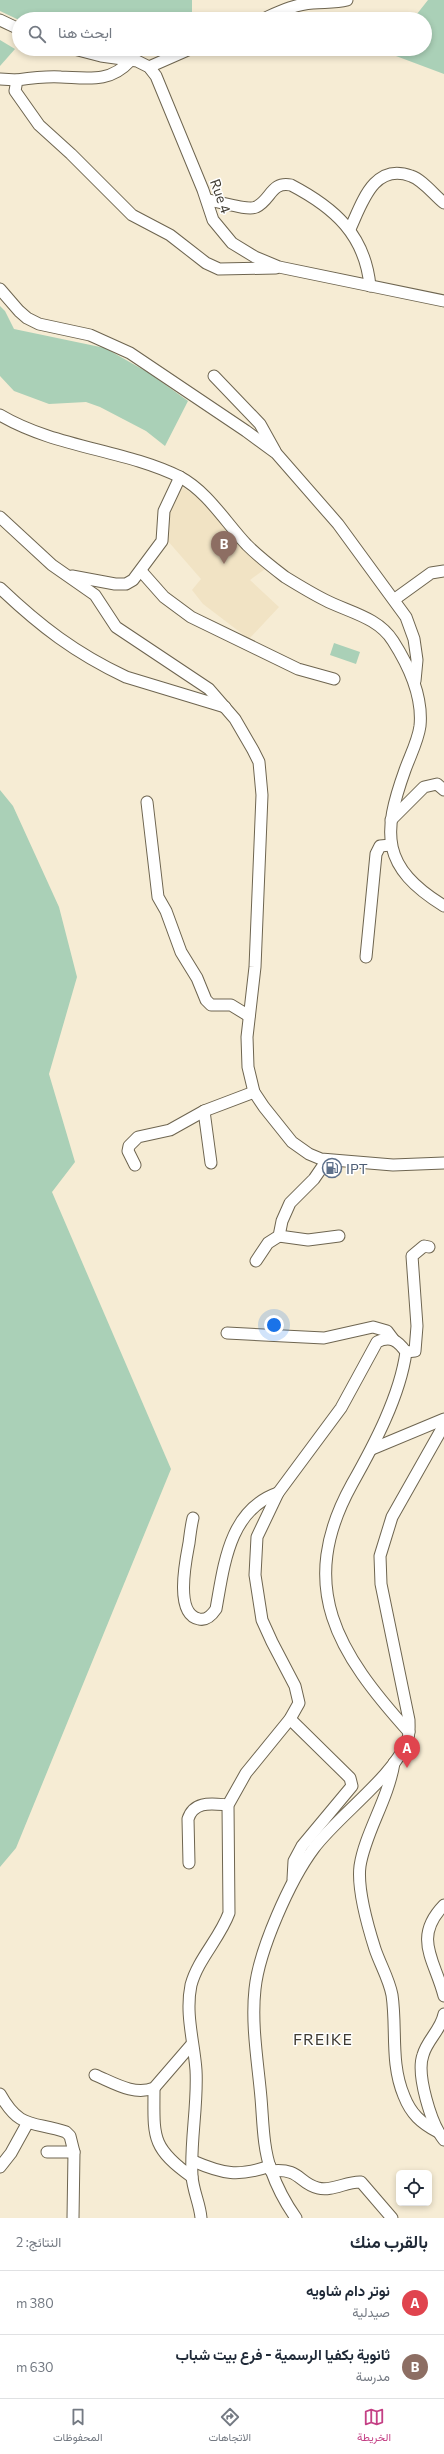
<!DOCTYPE html>
<html lang="ar">
<head>
<meta charset="utf-8">
<style>
  :root { --surface:#fff; --page:#f6f6f7; --text:#1f2937; --muted:#747a83; --line:#e0e1e3; --accent:#c44085 }
  body { margin:0; font-family:Commissioner,Vazirmatn,sans-serif; background:var(--page); color:var(--text); direction:rtl }
  .controls { position:absolute; right:12px; bottom:12px; display:grid; overflow:hidden; border-radius:6px; box-shadow:0 2px 6px #0003 }
  .controls button { width:36px; height:36px; display:grid; place-items:center; padding:0; border:0; border-bottom:1px solid var(--line); background:var(--surface); color:var(--text); font:20px sans-serif }
  .you { position:absolute; left:274px; top:1325px; width:14px; height:14px; margin:-10px; border:3px solid #fff; border-radius:50%; background:#1a73e8; box-shadow:0 0 0 6px #1a73e833 }
  .badge { display:grid; place-items:center; width:26px; height:26px; border-radius:50%; background:var(--accent); color:#fff; font-size:13px; font-weight:700 }
  .pin { position:absolute; translate:-50% -33px; filter:drop-shadow(0 1px 2px #0008) }
  .pin::after { content:''; position:absolute; top:21px; width:14px; height:12px; background:inherit; clip-path:polygon(0 0,100% 0,50% 100%) }
  .list { margin:0; padding:0; list-style:none }
  h2 { display:flex; justify-content:space-between; align-items:center; height:52px; margin:0; padding:0 16px; font-size:17px }
  h2 small { font-size:13px; font-weight:400; color:var(--muted) }
  .list li { display:grid; grid-template-columns:26px 1fr auto; gap:12px; align-items:center; box-sizing:border-box; height:64px; padding:0 16px; border-top:1px solid var(--line) }
  .list b { display:block; font-size:15px; white-space:nowrap }
  .list p { margin:0; font-size:13px; white-space:nowrap; color:var(--muted) }
  .list em { font-size:13px; font-style:normal; color:var(--muted) }
  .icon { flex:none; width:22px; height:22px; fill:none; stroke:currentColor; stroke-width:2; stroke-linecap:round; stroke-linejoin:round }
  .map { position:relative; flex:none; width:444px; height:2218px; overflow:hidden; direction:ltr }
  .search { position:absolute; background:var(--surface); box-shadow:0 2px 6px #0003; left:12px; right:12px; top:12px; height:44px; display:flex; align-items:center; gap:10px; box-sizing:border-box; padding:0 14px; border-radius:22px; color:var(--muted); font-size:15px }
  .sheet { height:180px; background:var(--surface) }
  nav { display:flex; justify-content:space-around; align-items:center; box-sizing:border-box; height:56px; border-top:1px solid var(--line); background:var(--surface); font-size:11px; color:var(--muted) }
  nav a { display:grid; justify-items:center; gap:2px }
  nav .on { color:var(--accent) }
  .map>svg:first-child { display:block }
</style>
</head>
<body>
<div class="map">
<svg width="444" height="2218" viewBox="0 0 444 2218">
  <rect width="100%" height="100%" fill="#f6ecd4"/>
  <path fill="#f1e3c4" d="M181,486L204,502L235,542L265,569L250,580L279,607L249,639L203,604L192,590L201,579L167,540L166,521Z"/>
  <g fill="#aad0b7">
    <path d="M0,0H192V19L19,20L0,11Z"/>
    <path d="M428,0H444V74L388,53L391,49H425V19H413Z"/>
    <path d="M0,40L15,49L0,66Z"/>
    <path d="M0,306L5,311L14,329L105,348L149,373L188,401L165,446L146,431L100,407L86,402L49,404L14,391L0,376Z"/>
    <path d="M334,643L360,652L356,664L330,655Z"/>
    <path d="M0,790L13,806L59,907L77,977L49,1074L75,1162L52,1192L171,1469L16,1848L0,1867Z"/>
  </g>
  <g fill="none" stroke-linecap="round" stroke-linejoin="round">
    <g stroke="#6e6550" stroke-width="13">
      <g id="minor">
        <path d="M263,19C279,12 295,4 313,3C325,2 336,3 347,0"/>
        <path d="M0,20L19,29"/>
        <path d="M74,49L101,56L137,61L149,67L156,76L203,190L213,220L232,243L255,257L279,267L444,301"/>
        <path d="M130,61C110,83 88,78 61,77C46,76 31,78 17,80L15,91L39,125L71,154L132,215L170,235L206,263L219,269L276,268"/>
        <path d="M149,67L190,49"/>
        <path d="M0,79L17,80"/>
        <path d="M207,200C218,201 248,211 256,207C271,200 271,181 291,185C335,208 365,235 370,286"/>
        <path d="M350,229C362,203 374,162 411,176C423,180 434,195 444,203"/>
        <path d="M0,289L19,311L27,318L39,324L90,335L130,353L246,431L276,453L338,524L406,617L414,639L417,660L415,681"/>
        <path d="M214,376L260,424L275,451"/>
        <path d="M0,415C56,448 123,449 180,477C208,492 226,523 247,545C259,557 272,567 285,577C298,585 311,593 325,600C348,612 378,617 393,641C409,666 423,696 420,726C418,741 410,756 405,770C382,834 381,867 444,906"/>
        <path d="M0,517L52,565L95,595L116,627L209,689L235,719L253,750L259,762L262,795L255,967L247,1037L248,1067L254,1092L264,1107L292,1142L309,1154L321,1159L393,1165L444,1163"/>
        <path d="M141,571L164,597L191,617L298,669L334,679"/>
        <path d="M72,576L115,584H126L133,580L162,541L164,511L180,477"/>
        <path d="M0,588C40,626 75,653 126,677L225,707"/>
        <path d="M395,599L431,573L444,571"/>
        <path d="M147,802L158,897L166,911L181,952L197,978L206,1000L211,1005H231L249,1016"/>
        <path d="M391,820L424,787L437,784L444,790"/>
        <path d="M366,957L376,854L380,846L391,845"/>
        <path d="M204,1111L211,1163"/>
        <path d="M135,1165L128,1151L129,1146L138,1137L170,1130L204,1111L254,1092"/>
        <path d="M279,1236L308,1240L339,1236"/>
        <path d="M256,1261L268,1243L279,1236L282,1221L290,1203L314,1179L327,1160"/>
        <path d="M227,1333L324,1338L373,1327L387,1331L393,1339"/>
        <path d="M406,1352L415,1351L417,1326L412,1256L424,1246L429,1247"/>
        <path d="M372,1449L444,1419"/>
        <path d="M193,1518C191,1526 190,1535 189,1543C186,1559 174,1614 199,1619C207,1621 212,1615 216,1609C224,1565 229,1510 278,1493"/>
        <path d="M290,1719L350,1778L352,1786L302,1846L294,1861L293,1879"/>
        <path d="M394,1763C388,1800 365,1833 360,1866C357,1889 368,1927 375,1949C380,1964 389,1979 392,1995C397,2029 390,2063 404,2096C411,2114 421,2123 438,2132"/>
        <path d="M189,1863L188,1819C194,1800 213,1804 228,1805"/>
        <path d="M444,1905C412,1938 435,1960 444,1996"/>
        <path d="M444,2014C441,2030 427,2040 423,2055C416,2074 431,2124 444,2140"/>
        <path d="M95,2075C114,2083 134,2096 154,2088L192,2044"/>
        <path d="M154,2088C154,2136 150,2147 192,2177"/>
        <path d="M0,2094C20,2130 33,2121 66,2132L70,2136L74,2152"/>
        <path d="M47,2152H74L73,2218"/>
        <path d="M193,2161C223,2174 238,2177 270,2166"/>
        <path d="M0,2167L11,2153L27,2124"/>
        <path d="M271,2171C301,2168 298,2183 318,2188C332,2192 347,2181 361,2182L392,2218"/>
        <path d="M201,2218C200,2204 193,2191 192,2176C190,2141 198,2105 196,2070C194,2042 185,2014 191,1985C198,1959 220,1938 229,1913L228,1805L246,1773L290,1719L299,1703L295,1686L272,1642L262,1620L255,1575L257,1537L278,1493L341,1408L377,1342C391,1335 398,1341 406,1352C400,1396 374,1445 352,1484C295,1587 338,1653 409,1732"/>
        <path d="M296,2218C286,2204 277,2187 271,2170C263,2148 263,2121 261,2098C258,2063 251,2025 255,1989C259,1950 290,1880 314,1848C338,1816 394,1776 407,1741C410,1735 409,1727 409,1720L381,1584L380,1556L392,1517L444,1425"/>
      </g>
    </g>
    <use href="#minor" stroke="#fff" stroke-width="11"/>
  </g>
  <defs>
    <g id="fuel-ring" transform="scale(1)"><circle r="9.5" fill="#fff" stroke="#5c6f8a" stroke-width="1.5"/><path d="M-5.5-6h7V0h2V4h1.3V-2.5L3-4.5l.8-.8L6-3V5H2.5V1h-1V6h-7ZM-4.2-4.7v3.2H.2V-4.7Z" fill="#5c6f8a"/></g>
  </defs>
  <g fill-rule="evenodd">
    <use href="#fuel-ring" x="332" y="1168"/>
  </g>
  <g text-anchor="middle" dominant-baseline="central" stroke-width="3" stroke-linejoin="round" paint-order="stroke">
    <g font-size="14" fill="#3e3a31" stroke="#fff">
      <text transform="translate(221 196) rotate(70)">Rue 4</text>
    </g>
    <g font-size="14" fill="#4e5e75" stroke="#fff" text-anchor="start">
      <text x="346" y="1168">IPT</text>
    </g>
    <g font-size="16" letter-spacing="1" fill="#3e3a31" stroke="#fff">
      <text x="323" y="2038">FREIKE</text>
    </g>
  </g>
</svg>
<div class="controls">
<button><svg class="icon" aria-label="locate" viewBox="0 0 24 24"><circle cx="12" cy="12" r="6"/><path d="M12 2v4M12 18v4M2 12h4M18 12h4"/></svg></button>
</div>
<div class="you"></div>
<div class="pin badge" style="left:407px;top:1768px;background:#e0444e">A</div>
<div class="pin badge" style="left:224px;top:564px;background:#8d6e63">B</div>
<div class="search"><svg class="icon" aria-label="search" viewBox="0 0 24 24"><circle cx="10" cy="10" r="6"/><path d="M15 15l6 6"/></svg>ابحث هنا</div>
</div>
<section class="sheet">
<h2>بالقرب منك<small>النتائج: 2</small></h2>
<ul class="list">
<li><span class="badge" style="background:#e0444e">A</span><div><b>نوتر دام شاويه</b><p>صيدلية</p></div><em>380 m</em></li>
<li><span class="badge" style="background:#8d6e63">B</span><div><b>ثانوية بكفيا الرسمية - فرع بيت شباب</b><p>مدرسة</p></div><em>630 m</em></li>
</ul>
</section>
<nav>
<a class="on"><svg class="icon" aria-label="map" viewBox="0 0 24 24"><path d="M3 6l6-2 6 2 6-2v14l-6 2-6-2-6 2zM9 4v14M15 6v14"/></svg>الخريطة</a>
<a><svg class="icon" aria-label="directions" viewBox="0 0 24 24"><path d="M12 3l9 9-9 9-9-9zM9 14v-3h6M13 9l2 2-2 2"/></svg>الاتجاهات</a>
<a><svg class="icon" aria-label="saved" viewBox="0 0 24 24"><path d="M7 4h10v16l-5-4-5 4z"/></svg>المحفوظات</a>
</nav>
</body>
</html>
